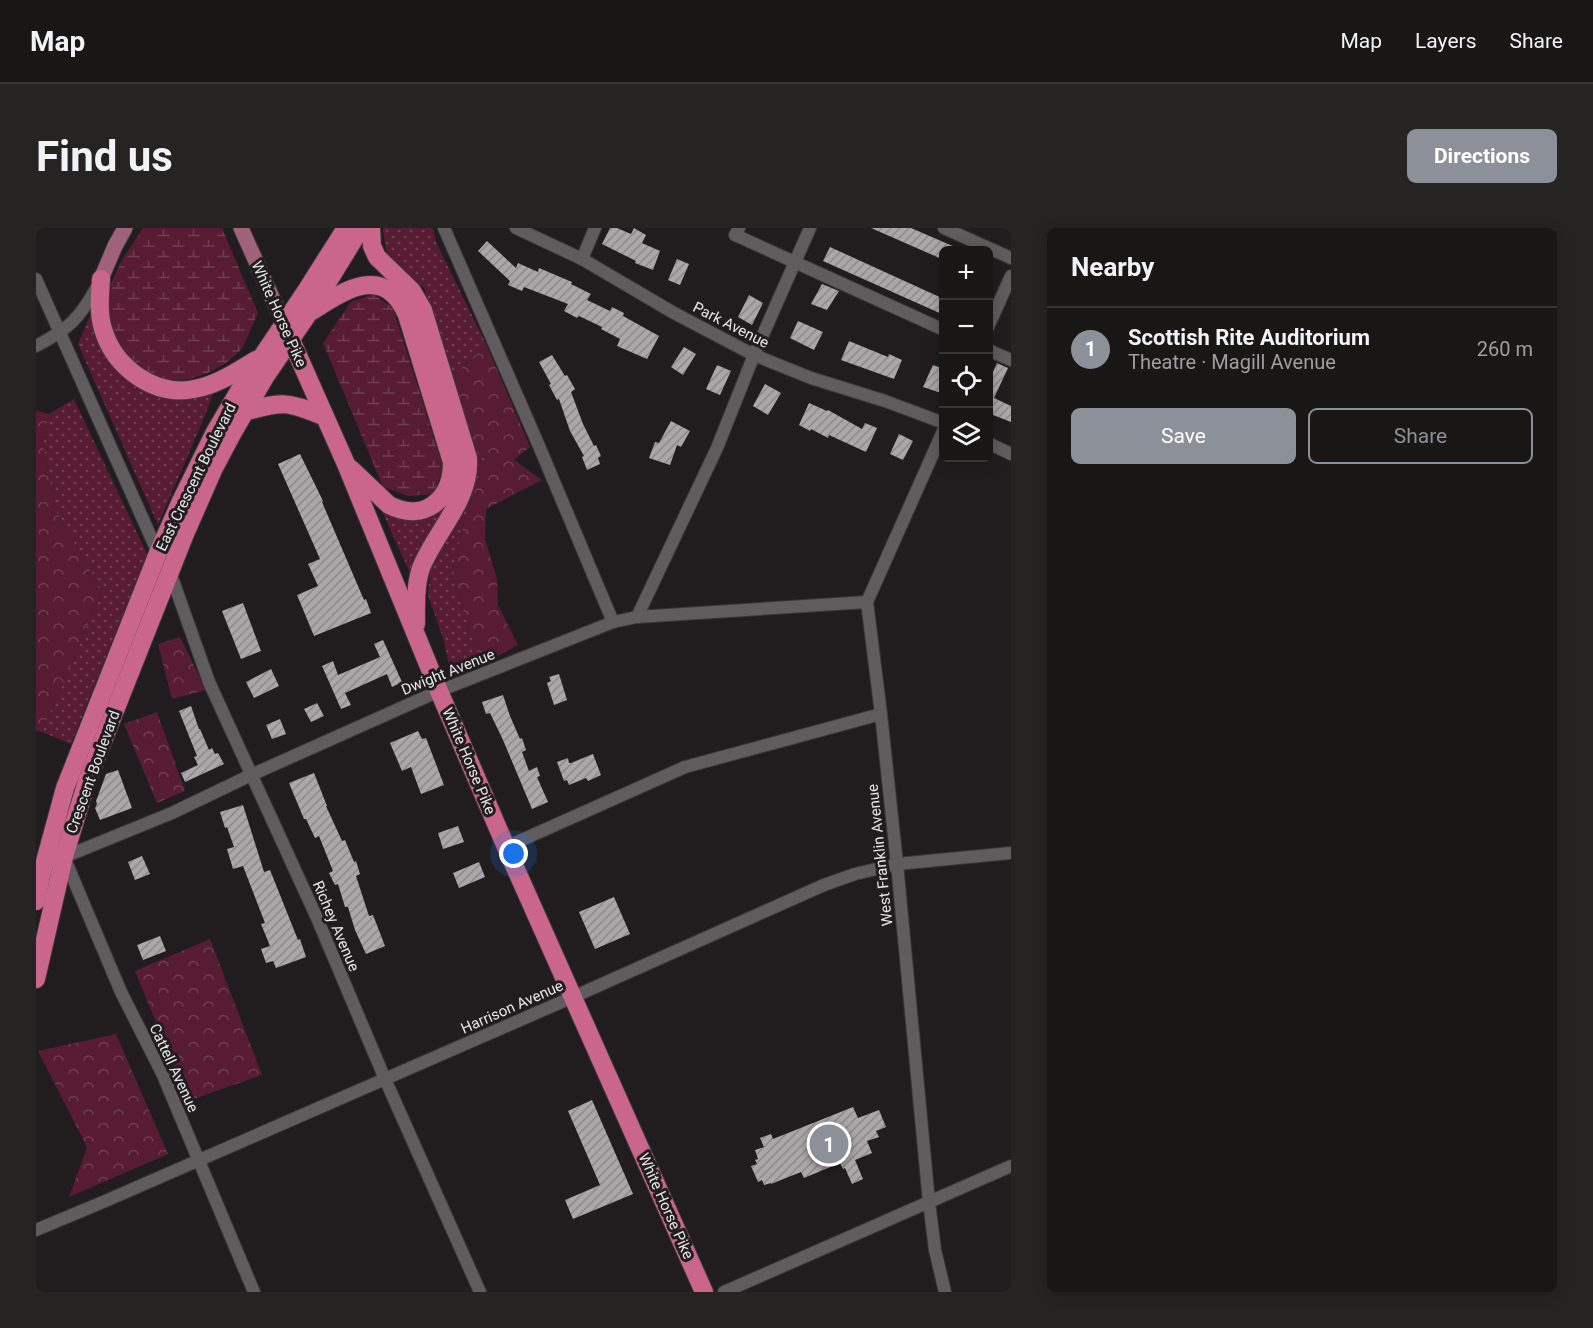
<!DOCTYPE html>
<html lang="en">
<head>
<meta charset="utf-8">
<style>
  :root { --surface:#191616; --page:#262323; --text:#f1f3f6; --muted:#9f9fa1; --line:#373535; --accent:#8c9099 }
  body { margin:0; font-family:Roboto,sans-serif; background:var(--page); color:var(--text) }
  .controls { position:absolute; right:18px; top:18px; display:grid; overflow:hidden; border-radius:9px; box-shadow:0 3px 15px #0003 }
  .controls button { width:54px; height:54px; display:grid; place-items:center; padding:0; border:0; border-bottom:2px solid var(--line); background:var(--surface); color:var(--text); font:30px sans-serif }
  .you { position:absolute; left:478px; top:626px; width:21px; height:21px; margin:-15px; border:4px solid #fff; border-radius:50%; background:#1a73e8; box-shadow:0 0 0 9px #1a73e833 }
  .badge { display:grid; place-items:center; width:39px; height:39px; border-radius:50%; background:var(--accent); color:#fff; font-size:20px; font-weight:700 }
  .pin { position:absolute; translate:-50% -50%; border:3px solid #fff; box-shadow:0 2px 6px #0006 }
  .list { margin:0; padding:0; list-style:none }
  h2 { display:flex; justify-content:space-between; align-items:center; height:78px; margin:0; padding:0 24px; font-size:26px }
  h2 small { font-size:20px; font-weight:400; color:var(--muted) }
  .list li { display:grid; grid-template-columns:39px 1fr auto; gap:18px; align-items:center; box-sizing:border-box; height:84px; padding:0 24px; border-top:2px solid var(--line) }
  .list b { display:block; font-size:22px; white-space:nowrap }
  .list p { margin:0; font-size:20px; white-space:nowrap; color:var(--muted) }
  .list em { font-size:20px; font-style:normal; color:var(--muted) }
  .actions { display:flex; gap:12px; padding:18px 24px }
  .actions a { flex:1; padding:14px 0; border:2px solid var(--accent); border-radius:9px; text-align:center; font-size:21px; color:var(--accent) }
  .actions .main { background:var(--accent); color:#fff }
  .icon { flex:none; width:33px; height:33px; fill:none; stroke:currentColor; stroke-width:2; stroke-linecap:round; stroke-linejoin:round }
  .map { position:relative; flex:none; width:975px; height:1064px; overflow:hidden; border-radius:9px }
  header { display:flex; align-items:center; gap:36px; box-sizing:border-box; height:84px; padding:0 30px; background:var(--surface); border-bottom:2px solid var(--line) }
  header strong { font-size:28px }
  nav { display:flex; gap:33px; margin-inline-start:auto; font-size:21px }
  .intro { display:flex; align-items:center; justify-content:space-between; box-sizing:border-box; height:144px; padding:0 36px }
  h1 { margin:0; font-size:42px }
  .button { padding:15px 27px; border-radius:9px; background:var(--accent); color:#fff; font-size:21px; font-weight:700 }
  main { display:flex; gap:36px; padding:0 36px }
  aside { flex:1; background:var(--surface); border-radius:9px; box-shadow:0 3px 15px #0003 }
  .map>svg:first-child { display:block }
</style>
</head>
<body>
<header>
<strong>Map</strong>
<nav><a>Map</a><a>Layers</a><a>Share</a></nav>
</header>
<div class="intro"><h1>Find us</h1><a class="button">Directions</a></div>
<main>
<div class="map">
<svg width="975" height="1064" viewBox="0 0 975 1064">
  <defs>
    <pattern id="grass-dots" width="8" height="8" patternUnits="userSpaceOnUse" patternTransform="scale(1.5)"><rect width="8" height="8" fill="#571c34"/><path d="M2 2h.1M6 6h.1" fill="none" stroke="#6f3d51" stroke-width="1.8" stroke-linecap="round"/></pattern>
    <pattern id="forest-crowns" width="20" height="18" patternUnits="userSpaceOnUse" patternTransform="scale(1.5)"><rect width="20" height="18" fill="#571c34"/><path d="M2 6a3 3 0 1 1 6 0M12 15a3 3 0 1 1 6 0" fill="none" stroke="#6f3d51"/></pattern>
    <pattern id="wetland-marsh" width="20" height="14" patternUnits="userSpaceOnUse" patternTransform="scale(1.5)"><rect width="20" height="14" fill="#571c34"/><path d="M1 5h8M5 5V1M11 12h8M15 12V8" fill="none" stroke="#6f3d51"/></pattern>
    <pattern id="building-hatch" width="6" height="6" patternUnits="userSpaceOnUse" patternTransform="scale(1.5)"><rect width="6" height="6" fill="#aba6a7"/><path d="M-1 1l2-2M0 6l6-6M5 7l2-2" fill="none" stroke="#8d898a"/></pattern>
  </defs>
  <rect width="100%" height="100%" fill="#211d1e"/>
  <g fill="url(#grass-dots)">
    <path d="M348,0H397L400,14L451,118L432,133L416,151L388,60L351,26L347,2Z"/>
    <path d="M56,83L80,141L178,163L166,195L122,297L42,116Z"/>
    <path d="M38,171L111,326L35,516L6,504L66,363L20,283L7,217L13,186Z"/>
    <path d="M437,213L451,228L428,294L416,346L445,437L415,448L408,413L392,367L394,338L438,248Z"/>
    <path d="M411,279L374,345L345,281L397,283Z"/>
  </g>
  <g fill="url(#forest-crowns)">
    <path d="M451,118L494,219L478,232L506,252L450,281L449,311L461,351L462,377L482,417L445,437L416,346L428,294L451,228L437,213L416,151L432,133Z"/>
    <path d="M1,183L13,186L7,217L20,283L66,363L6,504L0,503V184Z"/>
    <path d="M144,409L170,462L136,471L122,416Z"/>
    <path d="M121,484L149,563L121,575L88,496Z"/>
    <path d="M174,711L226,847L152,873L99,743Z"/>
    <path d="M80,806L132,926L33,969L51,919L2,823Z"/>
  </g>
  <g fill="url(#wetland-marsh)">
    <path d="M107,0H186L222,85L206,121L190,135L172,145L154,151L134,153L114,147L96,138L83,118L75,96L72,76L75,55L86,32Z"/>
    <path d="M337,66L357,80L407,239L398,266L372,268L347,259L287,115L315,74Z"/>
  </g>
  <g fill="url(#building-hatch)">
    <path d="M574,0H581L595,6L598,0L610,7L606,15L624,23L617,42L599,35L600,33L566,16Z"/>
    <path d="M835,0H875L926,22H908V32Z"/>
    <path d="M451,13L480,40L482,35L502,44L503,40L536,54L535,56L555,66L551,72L574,83L576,79L588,85L587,88L623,108L611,131L581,118L584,111L565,101L566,99L543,88L541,90L528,83L532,76L488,59L486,63L472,57L474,53L442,23Z"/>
    <path d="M794,19L908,71V87L787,33Z"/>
    <path d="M641,31L653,36L644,57L632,52Z"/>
    <path d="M786,56L803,63L791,82L775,76Z"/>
    <path d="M713,67L727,75L716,97L702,89Z"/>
    <path d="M762,93L787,104L778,122L754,110Z"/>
    <path d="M813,113L852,129L853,126L866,132L858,151L805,132Z"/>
    <path d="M648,119L660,126L647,147L635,139Z"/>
    <path d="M516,127L529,148L531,147L539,161L535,164L547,196L558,218L560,217L565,228L562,230L564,236L551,242L546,229L548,228L534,203L523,171L521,172L513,157L515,156L503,134Z"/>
    <path d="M961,135L972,140L958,170L975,178V194L952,185V155Z"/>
    <path d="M681,137L695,143L684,167L670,161Z"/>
    <path d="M897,137L908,141V166L887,159Z"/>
    <path d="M729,156L745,165L732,187L717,178Z"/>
    <path d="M773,175L791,183L792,182L826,201L829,195L841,200L830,224L793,207L792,210L775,201L774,203L763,197Z"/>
    <path d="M635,193L654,203L645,219L641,217L634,237L613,230L619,214L623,215Z"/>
    <path d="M863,206L877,213L867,232L854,226Z"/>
    <path d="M264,226L287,273L286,274L328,372L330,371L335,385L278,408L261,367L282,358L272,336L284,331L242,236Z"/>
    <path d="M207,375L225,423L205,431L186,383Z"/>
    <path d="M347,412L366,454L356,459L351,446L309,465L315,477L305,481L286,438L297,433L302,447L344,429L338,416Z"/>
    <path d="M235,441L243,458L218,470L210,454Z"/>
    <path d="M523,446L531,472L518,477L511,455L515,453L513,449Z"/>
    <path d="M467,467L474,488L484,511L486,510L490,522L486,524L493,543L501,539L504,548L501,549L512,574L496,581L467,512L454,485L450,486L446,474Z"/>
    <path d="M281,475L288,488L275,494L268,481Z"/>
    <path d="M155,478L163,501H164L173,522L176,520L179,526L182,525L188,536L149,554L145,545L162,537L158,529L161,528L143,483Z"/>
    <path d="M244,491L250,506L236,511L230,497Z"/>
    <path d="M382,503L386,511L390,510L408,557L385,566L375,539L366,543L354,515Z"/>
    <path d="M557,526L565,547L552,553L550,550L533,557L531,552L528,553L521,534L532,530L533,535H535Z"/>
    <path d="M82,542L96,580L64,592L59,580L61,576L60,573L70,546Z"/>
    <path d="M278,545L291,578H290L306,613L309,612L318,634L320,633L324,646L320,648L333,688L337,687L349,718L330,726L319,702L312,679H309L302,656L299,657L293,645L297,643L283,608L279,610L270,591H268L253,555Z"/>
    <path d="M207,577L228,644L234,642L262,712L264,711L270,729L240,740L237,733L230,735L225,721L234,718L225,696L229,695L207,638L197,641L191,621L198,619L191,599L189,600L184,584Z"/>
    <path d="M422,598L428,614L407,621L402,605Z"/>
    <path d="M106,628L114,646L99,652L92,634Z"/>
    <path d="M443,634L449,649L423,660L417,645Z"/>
    <path d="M578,669L594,706L559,721L543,684Z"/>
    <path d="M124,708L130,723L107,732L101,717Z"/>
    <path d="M556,872L597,966L537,991L529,972L564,957L532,883Z"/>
    <path d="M817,879L822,890L843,882L850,899L840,903L843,909L831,913L836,925L819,932L827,951L816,956L809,940L807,941L804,935L768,950L765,944L735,956V955L728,957L726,952L722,954L715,938L721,936L719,932L722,931L719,922L728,919L724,910L735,906L737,911Z"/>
  </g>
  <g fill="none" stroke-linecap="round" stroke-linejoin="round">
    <g stroke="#3b3839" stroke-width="14">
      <g id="minor">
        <path d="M408,0L503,218L577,394"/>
        <path d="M480,0L546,31L638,85L718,127L775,150L849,173L908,195"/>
        <path d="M703,0L699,7L908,102"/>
        <path d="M908,0L975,30"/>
        <path d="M546,31L559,0"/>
        <path d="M0,51L122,325"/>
        <path d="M952,99L975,48"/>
        <path d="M0,118C33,101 44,90 62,57"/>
        <path d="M952,122L975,132"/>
        <path d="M908,201L831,374L845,486L861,636L893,974L899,1022L909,1064"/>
        <path d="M952,215L975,226"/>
        <path d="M134,344L173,454L281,690L349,851L444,1064"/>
        <path d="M601,389L681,220L718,127L774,0"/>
        <path d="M470,619L649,539L845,486"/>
        <path d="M0,1002L67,974L537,769L788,657L819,646L861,636L975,625"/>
        <path d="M218,1064L126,845L85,764L28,629L136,585L215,547L403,463L577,394L601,389L831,374"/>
        <path d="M688,1064L975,938"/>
      </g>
    </g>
    <g stroke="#3b3839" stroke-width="17">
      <g id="major">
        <path d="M205,0L248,96"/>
        <path d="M65,51L79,18L89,0"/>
      </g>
    </g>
    <g stroke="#3b3839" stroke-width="20">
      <g id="highway">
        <path d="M335,0L336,18L341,29L376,63L387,82L432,230C435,272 399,304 385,340C379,358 380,378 380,396"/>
        <path d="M65,51C64,68 62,85 67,101C78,139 118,169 158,161C181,157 200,144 220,132"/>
        <path d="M276,83C309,62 348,35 371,87L416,234C416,272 388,295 353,277L315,241"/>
        <path d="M248,96L310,236L403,463L470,619L668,1064"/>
        <path d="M208,184C247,173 251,173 289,189"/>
        <path d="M0,673L5,648L29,560L122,325L145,273L179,204L203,163L270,63L310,0"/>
        <path d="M0,751L28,629L51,553L149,306L178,240L196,206L229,149L272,86L325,0"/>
      </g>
    </g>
    <use href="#minor" stroke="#605b5d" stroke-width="12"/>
    <use href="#major" stroke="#9f6278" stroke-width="15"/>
    <use href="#highway" stroke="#c9668a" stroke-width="18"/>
  </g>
  <g text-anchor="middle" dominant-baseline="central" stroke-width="6" stroke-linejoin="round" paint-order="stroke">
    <g font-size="15" fill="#e8e5e6" stroke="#211d1e">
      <text transform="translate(243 86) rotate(66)">White Horse Pike</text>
      <text transform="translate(695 97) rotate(27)">Park Avenue</text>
      <text transform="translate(160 249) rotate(-64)">East Crescent Boulevard</text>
      <text transform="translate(412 444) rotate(-22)">Dwight Avenue</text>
      <text transform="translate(433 533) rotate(67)">White Horse Pike</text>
      <text transform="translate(57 544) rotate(-70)">Crescent Boulevard</text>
      <text transform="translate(844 627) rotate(-96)">West Franklin Avenue</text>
      <text transform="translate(300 698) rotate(67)">Richey Avenue</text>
      <text transform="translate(476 779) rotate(-24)">Harrison Avenue</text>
      <text transform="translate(138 840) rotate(65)">Cattell Avenue</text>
      <text transform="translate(630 978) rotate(66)">White Horse Pike</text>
    </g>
  </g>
</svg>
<div class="controls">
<button>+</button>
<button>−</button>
<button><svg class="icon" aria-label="locate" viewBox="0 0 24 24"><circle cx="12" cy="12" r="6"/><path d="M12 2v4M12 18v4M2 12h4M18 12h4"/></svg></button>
<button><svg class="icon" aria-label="layers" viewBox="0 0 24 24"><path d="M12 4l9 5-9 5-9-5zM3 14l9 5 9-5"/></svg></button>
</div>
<div class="you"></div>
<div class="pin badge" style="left:793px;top:916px">1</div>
</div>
<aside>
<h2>Nearby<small></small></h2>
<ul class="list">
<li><span class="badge">1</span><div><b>Scottish Rite Auditorium</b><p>Theatre · Magill Avenue</p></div><em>260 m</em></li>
</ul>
<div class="actions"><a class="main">Save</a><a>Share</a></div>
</aside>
</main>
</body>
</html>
